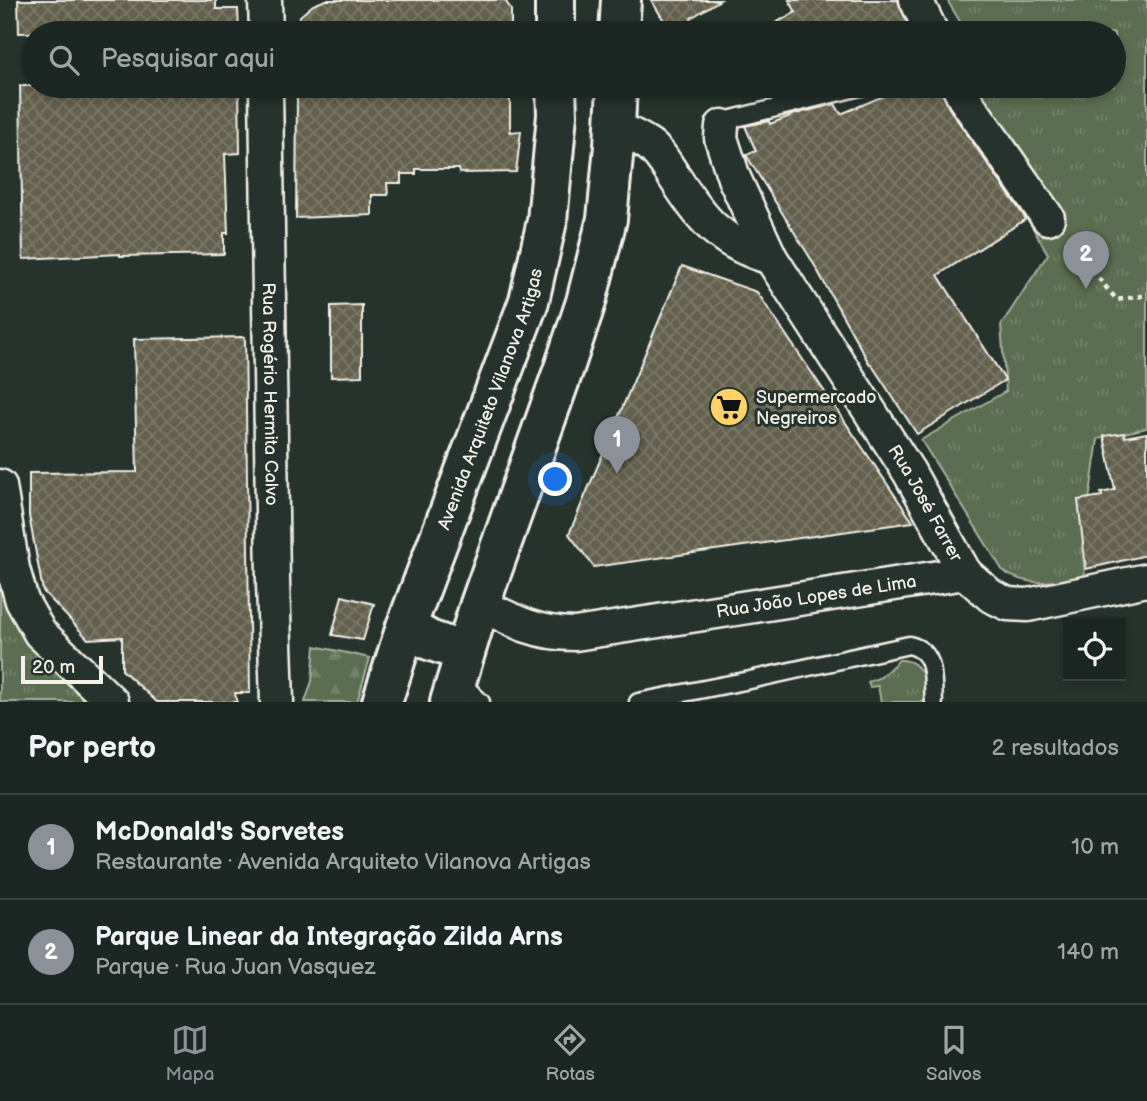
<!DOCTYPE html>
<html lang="pt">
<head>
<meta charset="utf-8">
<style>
  :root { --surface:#1c2622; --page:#252e2a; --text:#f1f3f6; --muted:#a0a5a5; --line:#3a4340; --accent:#8c9099 }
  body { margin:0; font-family:"Balsamiq Sans",sans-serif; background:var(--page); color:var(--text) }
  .controls { position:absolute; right:21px; bottom:21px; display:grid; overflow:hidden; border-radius:0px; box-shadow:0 4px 10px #0003 }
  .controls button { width:63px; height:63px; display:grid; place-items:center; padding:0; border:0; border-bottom:2px solid var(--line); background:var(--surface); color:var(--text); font:35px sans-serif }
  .scale { position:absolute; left:21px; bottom:18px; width:82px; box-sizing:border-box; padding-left:7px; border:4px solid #f4f1e8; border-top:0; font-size:19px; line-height:24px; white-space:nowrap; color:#f4f1e8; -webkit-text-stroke:5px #26332d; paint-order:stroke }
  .you { position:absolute; left:556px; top:480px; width:24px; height:24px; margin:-18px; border:5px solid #fff; border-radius:50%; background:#1a73e8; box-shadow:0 0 0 10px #1a73e833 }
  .badge { display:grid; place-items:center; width:46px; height:46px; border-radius:50%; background:var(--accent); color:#fff; font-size:23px; font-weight:700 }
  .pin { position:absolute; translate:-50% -58px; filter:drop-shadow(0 2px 4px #0008) }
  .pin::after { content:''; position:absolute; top:37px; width:24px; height:21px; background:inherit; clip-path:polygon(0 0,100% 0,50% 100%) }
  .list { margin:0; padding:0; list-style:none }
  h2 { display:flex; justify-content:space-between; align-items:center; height:91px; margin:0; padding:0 28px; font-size:30px }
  h2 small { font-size:23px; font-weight:400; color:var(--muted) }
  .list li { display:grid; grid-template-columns:46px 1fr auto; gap:21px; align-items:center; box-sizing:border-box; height:105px; padding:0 28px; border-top:2px solid var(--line) }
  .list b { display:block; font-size:26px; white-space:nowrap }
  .list p { margin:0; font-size:23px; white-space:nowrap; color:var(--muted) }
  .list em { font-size:23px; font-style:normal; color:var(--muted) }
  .icon { flex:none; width:38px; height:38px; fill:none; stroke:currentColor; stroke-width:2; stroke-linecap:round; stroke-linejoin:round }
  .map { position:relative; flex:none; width:1147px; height:702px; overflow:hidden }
  .search { position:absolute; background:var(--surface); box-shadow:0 4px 10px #0003; left:21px; right:21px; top:21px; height:77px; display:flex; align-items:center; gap:18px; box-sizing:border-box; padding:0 24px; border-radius:38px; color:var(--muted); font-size:26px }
  .sheet { height:301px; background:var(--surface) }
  nav { display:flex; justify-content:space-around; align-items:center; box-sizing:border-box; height:98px; border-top:2px solid var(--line); background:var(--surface); font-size:19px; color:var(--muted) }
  nav a { display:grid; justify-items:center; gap:4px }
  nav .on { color:var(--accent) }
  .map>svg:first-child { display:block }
</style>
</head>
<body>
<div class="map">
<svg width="1147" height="702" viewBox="0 0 1147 702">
  <defs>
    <pattern id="grass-tufts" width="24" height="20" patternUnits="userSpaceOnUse" patternTransform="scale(1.75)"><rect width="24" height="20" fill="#5b6e51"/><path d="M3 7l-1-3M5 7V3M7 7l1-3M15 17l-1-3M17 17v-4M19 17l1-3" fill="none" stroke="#73836a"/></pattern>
    <pattern id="forest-firs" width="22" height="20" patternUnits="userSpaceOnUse" patternTransform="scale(1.75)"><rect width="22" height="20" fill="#5b6e51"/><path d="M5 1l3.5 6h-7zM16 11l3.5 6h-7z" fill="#73836a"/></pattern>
    <pattern id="building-cross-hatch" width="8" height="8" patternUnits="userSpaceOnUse" patternTransform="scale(1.75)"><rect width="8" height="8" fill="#64614e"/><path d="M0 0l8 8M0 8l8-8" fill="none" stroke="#7b7868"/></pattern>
  </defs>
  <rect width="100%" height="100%" fill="#26332d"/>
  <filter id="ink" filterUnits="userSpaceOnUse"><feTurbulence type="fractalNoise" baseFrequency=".0143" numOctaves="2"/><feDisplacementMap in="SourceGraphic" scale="14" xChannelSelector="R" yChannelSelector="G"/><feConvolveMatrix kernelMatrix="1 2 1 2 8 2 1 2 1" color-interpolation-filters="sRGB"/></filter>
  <g filter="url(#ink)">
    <g fill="url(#grass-tufts)" stroke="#a8b09c" stroke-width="2">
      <path d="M947,0H1147V428L1098,439L1082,548L1085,576C1056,581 1029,589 1003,571L921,440L1006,391L1001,325L1048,254L950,86H1114V33H967Z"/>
      <path d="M0,576L101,702H0Z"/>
      <path d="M899,660C921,659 930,683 925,702H881L878,686L870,687L868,682L881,677Z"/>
    </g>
    <path fill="url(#forest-firs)" stroke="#a8b09c" stroke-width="2" d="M315,646L370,658L357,702H305L312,681Z"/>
    <g fill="url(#building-cross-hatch)" stroke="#f4f1e8" stroke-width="2">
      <path d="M18,0H216V9H238L239,33H194V29L19,33Z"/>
      <path d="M326,0H505L511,10V33H293L300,16L313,5Z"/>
      <path d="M651,0H720L691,18L693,22L676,33H672Z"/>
      <path d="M789,0H898L912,33H757L796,12Z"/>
      <path d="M20,86H239L240,153L225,154L228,233H224V254L120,256V254L23,259Z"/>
      <path d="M907,86H940L949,108L1026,219L938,275L1005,380L917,434L871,364L870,365L811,259L746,155L756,151L745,126L769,121L770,124L795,114L835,104L841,114Z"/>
      <path d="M510,88V132L521,131L516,172L460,173L459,169H416V174H401V183H387L388,195H372V215L296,218L297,94L395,89Z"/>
      <path d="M682,266L757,292L913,522L594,567L569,534Z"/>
      <path d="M362,305V376L331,377V306Z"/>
      <path d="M245,337L250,693H235L237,702H157L122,670V637L88,639L43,591L29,516V473L137,472L134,339Z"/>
      <path d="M1124,433L1125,437L1147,433V555L1086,569L1078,500L1102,496L1101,493L1115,490L1104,436Z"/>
      <path d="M342,596L374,604L363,640L332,635Z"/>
    </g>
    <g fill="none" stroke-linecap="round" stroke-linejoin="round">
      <g stroke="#f4f1e8" stroke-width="21">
        <g id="lane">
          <path d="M722,126L728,120L864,86"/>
          <path d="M457,679L481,702"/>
          <path d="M638,702L750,680L909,645C937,651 932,679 934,702"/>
        </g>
      </g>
      <g stroke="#f4f1e8" stroke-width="37">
        <g id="street">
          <path d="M265,0L266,33"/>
          <path d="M916,0L932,33"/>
          <path id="s1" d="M266,86L273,583L277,702"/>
          <path d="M958,86L964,98L1048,218"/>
          <path id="s2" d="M722,126L721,138L734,178L771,258L909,472L965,573L991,596L1008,604L1028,605L1147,580"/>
          <path d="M615,127C626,132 638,137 648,144C660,152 667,166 675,178C703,221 720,243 771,258"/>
          <path d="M0,486L13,569L22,601L40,633L112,702"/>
          <path id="s3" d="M480,604C513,621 536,634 575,634L965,573"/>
        </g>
      </g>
      <g stroke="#f4f1e8" stroke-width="44">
        <g id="secondary">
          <path d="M555,0V33"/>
          <path d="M619,33L621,0"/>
          <path d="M406,627L429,640L464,652"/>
          <path id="s4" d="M382,702L406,627L529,301L547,221L557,115L556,86"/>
          <path d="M450,702L480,604L564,368L586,302L607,219L614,146L617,86"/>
        </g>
      </g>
      <path stroke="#f4f1e8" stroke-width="4.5" stroke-dasharray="5 5" stroke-linecap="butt" d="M1066,240L1117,300L1147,295"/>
      <use href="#lane" stroke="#26332d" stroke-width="16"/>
      <use href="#street" stroke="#26332d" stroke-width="32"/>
      <use href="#secondary" stroke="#26332d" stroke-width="38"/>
    </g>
  </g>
  <defs>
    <g id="supermarket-disc" transform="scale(2.0125)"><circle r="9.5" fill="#ffd166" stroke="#26332d"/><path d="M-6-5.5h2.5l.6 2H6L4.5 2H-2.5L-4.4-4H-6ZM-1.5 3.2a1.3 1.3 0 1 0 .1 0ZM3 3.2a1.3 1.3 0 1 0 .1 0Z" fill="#111"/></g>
  </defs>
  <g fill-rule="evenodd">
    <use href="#supermarket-disc" x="729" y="407"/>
  </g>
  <g text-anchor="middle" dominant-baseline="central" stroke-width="6" stroke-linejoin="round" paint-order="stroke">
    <g font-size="18" fill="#f4f1e8" stroke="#26332d">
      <text stroke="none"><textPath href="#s1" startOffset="308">Rua Rogério Hermita Calvo</textPath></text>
      <text stroke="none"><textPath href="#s4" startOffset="322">Avenida Arquiteto Vilanova Artigas</textPath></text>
      <text stroke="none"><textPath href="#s2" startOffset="432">Rua José Farrer</textPath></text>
      <text stroke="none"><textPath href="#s3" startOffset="345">Rua João Lopes de Lima</textPath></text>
    </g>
    <g font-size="18" fill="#f4f1e8" stroke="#26332d" text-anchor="start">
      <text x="756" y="397">Supermercado<tspan x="756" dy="21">Negreiros</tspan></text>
    </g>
  </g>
</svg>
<div class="controls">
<button><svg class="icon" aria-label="locate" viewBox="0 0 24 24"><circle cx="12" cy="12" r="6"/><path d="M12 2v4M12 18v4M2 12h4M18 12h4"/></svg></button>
</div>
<div class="scale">20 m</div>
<div class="you"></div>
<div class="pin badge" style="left:617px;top:474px">1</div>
<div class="pin badge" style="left:1086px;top:289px">2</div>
<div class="search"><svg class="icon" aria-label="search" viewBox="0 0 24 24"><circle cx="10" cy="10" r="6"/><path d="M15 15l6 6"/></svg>Pesquisar aqui</div>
</div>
<section class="sheet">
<h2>Por perto<small>2 resultados</small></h2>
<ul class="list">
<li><span class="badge">1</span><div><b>McDonald's Sorvetes</b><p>Restaurante · Avenida Arquiteto Vilanova Artigas</p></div><em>10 m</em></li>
<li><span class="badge">2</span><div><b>Parque Linear da Integração Zilda Arns</b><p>Parque · Rua Juan Vasquez</p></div><em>140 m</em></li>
</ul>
</section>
<nav>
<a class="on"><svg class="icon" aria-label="map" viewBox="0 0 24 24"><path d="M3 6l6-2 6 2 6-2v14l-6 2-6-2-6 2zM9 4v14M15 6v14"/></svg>Mapa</a>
<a><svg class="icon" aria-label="directions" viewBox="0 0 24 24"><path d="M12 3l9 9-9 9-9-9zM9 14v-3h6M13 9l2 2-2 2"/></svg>Rotas</a>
<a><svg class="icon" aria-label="saved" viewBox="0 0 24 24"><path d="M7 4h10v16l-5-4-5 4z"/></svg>Salvos</a>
</nav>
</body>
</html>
